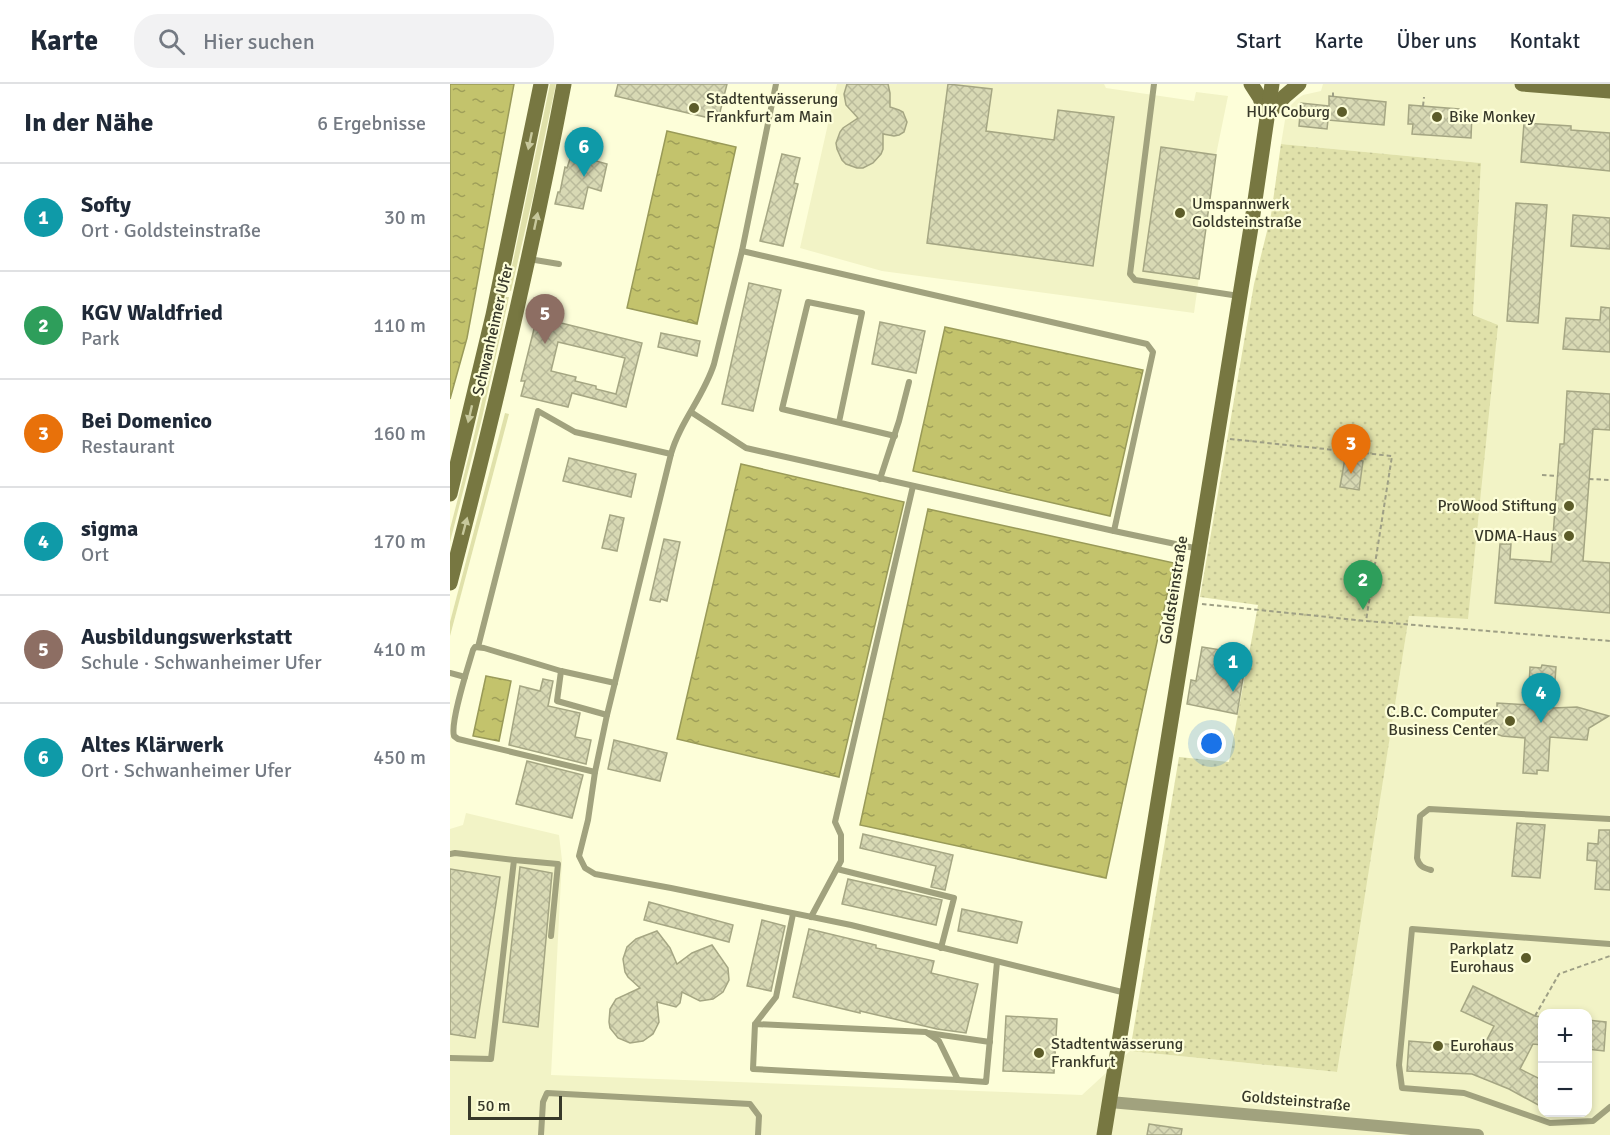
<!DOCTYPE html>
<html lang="de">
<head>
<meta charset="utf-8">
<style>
  :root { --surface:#fff; --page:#f2f2f3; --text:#1f2937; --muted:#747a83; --line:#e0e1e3; --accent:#d93025 }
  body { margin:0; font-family:Signika,sans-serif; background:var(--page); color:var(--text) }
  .controls { position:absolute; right:18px; bottom:18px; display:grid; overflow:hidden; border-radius:12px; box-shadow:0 3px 9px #0003 }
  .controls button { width:54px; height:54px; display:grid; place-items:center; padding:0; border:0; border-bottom:2px solid var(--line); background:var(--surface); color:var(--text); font:30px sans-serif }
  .scale { position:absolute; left:18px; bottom:15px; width:94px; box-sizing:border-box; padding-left:6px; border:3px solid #38392a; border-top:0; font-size:16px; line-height:21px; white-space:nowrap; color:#38392a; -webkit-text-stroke:4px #fdfed9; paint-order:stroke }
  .you { position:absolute; left:762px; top:660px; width:21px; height:21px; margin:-15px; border:4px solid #fff; border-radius:50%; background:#1a73e8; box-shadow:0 0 0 9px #1a73e833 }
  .badge { display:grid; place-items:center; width:39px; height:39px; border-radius:50%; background:var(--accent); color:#fff; font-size:20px; font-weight:700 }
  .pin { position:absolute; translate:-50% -50px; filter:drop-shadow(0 2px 3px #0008) }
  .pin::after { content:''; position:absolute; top:32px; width:21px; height:18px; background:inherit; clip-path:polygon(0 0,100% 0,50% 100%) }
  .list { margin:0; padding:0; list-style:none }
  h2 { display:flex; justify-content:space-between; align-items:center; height:78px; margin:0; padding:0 24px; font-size:26px }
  h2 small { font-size:20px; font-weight:400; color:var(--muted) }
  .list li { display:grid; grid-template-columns:39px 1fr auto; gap:18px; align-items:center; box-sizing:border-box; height:108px; padding:0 24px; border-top:2px solid var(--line) }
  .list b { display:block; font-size:22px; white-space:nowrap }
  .list p { margin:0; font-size:20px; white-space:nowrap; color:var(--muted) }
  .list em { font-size:20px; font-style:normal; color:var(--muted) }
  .icon { flex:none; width:33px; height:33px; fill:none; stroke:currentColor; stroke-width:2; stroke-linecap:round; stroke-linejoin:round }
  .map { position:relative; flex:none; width:1160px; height:1051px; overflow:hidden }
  header { display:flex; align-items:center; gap:36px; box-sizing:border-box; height:84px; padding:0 30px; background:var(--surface); border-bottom:2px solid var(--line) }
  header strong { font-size:28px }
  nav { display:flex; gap:33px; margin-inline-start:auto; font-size:21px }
  .search { width:420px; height:54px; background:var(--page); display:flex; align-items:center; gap:15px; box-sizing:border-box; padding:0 21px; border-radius:24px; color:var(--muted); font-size:22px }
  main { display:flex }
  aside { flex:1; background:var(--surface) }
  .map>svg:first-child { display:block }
</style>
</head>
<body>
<header>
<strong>Karte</strong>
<div class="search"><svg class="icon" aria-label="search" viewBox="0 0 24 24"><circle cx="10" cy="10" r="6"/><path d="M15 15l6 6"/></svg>Hier suchen</div>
<nav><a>Start</a><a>Karte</a><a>Über uns</a><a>Kontakt</a></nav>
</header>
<main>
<aside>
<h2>In der Nähe<small>6 Ergebnisse</small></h2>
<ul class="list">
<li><span class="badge" style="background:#0f9aa8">1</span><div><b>Softy</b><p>Ort · Goldsteinstraße</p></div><em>30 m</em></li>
<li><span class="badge" style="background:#2e9e5b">2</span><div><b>KGV Waldfried</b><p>Park</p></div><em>110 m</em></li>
<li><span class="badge" style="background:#e8710a">3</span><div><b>Bei Domenico</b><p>Restaurant</p></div><em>160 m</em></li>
<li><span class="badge" style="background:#0f9aa8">4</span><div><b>sigma</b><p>Ort</p></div><em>170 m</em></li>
<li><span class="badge" style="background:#8d6e63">5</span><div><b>Ausbildungswerkstatt</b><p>Schule · Schwanheimer Ufer</p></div><em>410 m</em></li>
<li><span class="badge" style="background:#0f9aa8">6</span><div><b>Altes Klärwerk</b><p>Ort · Schwanheimer Ufer</p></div><em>450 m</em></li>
</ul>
</aside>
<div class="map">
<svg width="1160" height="1051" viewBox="0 0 1160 1051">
  <defs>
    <pattern id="garden-dots" width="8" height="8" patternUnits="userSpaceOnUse" patternTransform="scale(1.5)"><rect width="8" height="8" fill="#e0e1aa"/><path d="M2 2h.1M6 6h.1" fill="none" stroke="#c1c292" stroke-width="1.8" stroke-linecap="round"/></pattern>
    <pattern id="water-ripples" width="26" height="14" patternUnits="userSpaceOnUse" patternTransform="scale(1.5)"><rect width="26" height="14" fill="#c3c36c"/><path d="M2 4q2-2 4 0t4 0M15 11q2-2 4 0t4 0" fill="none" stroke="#9f9f59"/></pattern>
    <pattern id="building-cross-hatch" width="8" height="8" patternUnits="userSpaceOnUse" patternTransform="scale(1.5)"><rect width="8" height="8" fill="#d8d9b4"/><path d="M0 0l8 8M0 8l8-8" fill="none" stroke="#babb9b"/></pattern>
  </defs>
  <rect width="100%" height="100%" fill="#fdfed9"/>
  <g fill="#f2f3c6" fill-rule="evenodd">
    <path d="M387,0H654L656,4L744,17L746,8L778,12L766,71L744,229L432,187L350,164Z"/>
    <path d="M873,0H1160V1051H0V745L13,741L16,729L109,751L112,776L101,991L632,1011L680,967L886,988L959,532L1018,535L1023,231L1031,79L831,60L836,30L838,24L847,15L853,11L871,7ZM1092,930H1138V1028H1092Z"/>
  </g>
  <g fill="#e0e1aa">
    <path d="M100,0H106L88,84L85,104L61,207L57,206Z"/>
    <path d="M56,213H59L32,334L0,458V445L23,356Z"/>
    <path d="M55,329L59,330L0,552V538Z"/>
  </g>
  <path fill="url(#garden-dots)" d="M831,60L1031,79L1023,231L1048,241L1018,535L959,532L887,988L680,967L729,673L779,678L808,521L750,513L804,200L821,131Z"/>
  <g fill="url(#water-ripples)" stroke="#999a58" stroke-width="1.5">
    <path d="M0,0H64L17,254L0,315Z"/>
    <path d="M217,47L286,63L247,240L177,224Z"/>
    <path d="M495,243L693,286L660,432L463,387Z"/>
    <path d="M291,380L454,418L389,693L227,655Z"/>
    <path d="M478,425L724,479L656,794L410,741Z"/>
    <path d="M36,592L61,597L49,657L23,652Z"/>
  </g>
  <g fill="url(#building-cross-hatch)" stroke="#a5a683" stroke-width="1.5" fill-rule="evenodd">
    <path d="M168,0H277L268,36L165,12Z"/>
    <path d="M397,0H438L440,9V23L449,26L453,28L457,38L454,48L449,51L444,52L433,50V65L431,70L423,79L413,84H407L396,80L392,76L387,65L386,59L390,48L393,44L408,34L396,21L394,10Z"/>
    <path d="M498,0L542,5L536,47L604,56L608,26L664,33L643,182L477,159Z"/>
    <path d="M879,12L936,18L934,41L878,36L877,45L849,42L851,19L879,22Z"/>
    <path d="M959,21L1009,25V28L1022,29L1021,54L962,50L963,40H958Z"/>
    <path d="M1074,39L1121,42V46L1160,49V87L1071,78Z"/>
    <path d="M130,61H135L140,63L143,67L146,77L157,80L151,107L138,103L133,125L105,120L108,108H110L115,83L117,84L123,66L126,63Z"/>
    <path d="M711,63L766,71L749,195L693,187Z"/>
    <path d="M332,70L350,74L344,99L348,100L333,162L310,157Z"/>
    <path d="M1066,119L1097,121L1088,239L1057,237Z"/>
    <path d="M1123,131L1160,134V165L1121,162Z"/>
    <path d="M299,199L331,206L303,327L272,320Z"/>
    <path d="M1151,223L1160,224V268L1113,265L1116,234L1150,236Z"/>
    <path d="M87,233L192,259L176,323L122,309L118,323L71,312L75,297H71ZM108,258L175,274L166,310L146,305V302L125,297L126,293L101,287Z"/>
    <path d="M430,238L475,247L466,289L422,280Z"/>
    <path d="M211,249L250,257L247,272L208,263Z"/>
    <path d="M1117,307L1160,310V346L1143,345L1133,477L1160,479V529L1045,519L1050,460H1061L1060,475L1101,478L1110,360H1114Z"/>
    <path d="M119,374L186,390L181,413L113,397Z"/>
    <path d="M895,374L913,377L909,406L890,403Z"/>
    <path d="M160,431L174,434L167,467L152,464Z"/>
    <path d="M214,455L230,458L217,517L211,515L210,518L200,516Z"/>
    <path d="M752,563L797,570L787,630L737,620L741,596L746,597Z"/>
    <path d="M1092,581L1106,583L1103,624L1127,623L1159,632L1139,644L1137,656L1100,653L1098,687L1087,686V690L1073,689L1075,654L1052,652L1028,643L1043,635L1044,630H1047V619L1078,621L1080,583L1091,584Z"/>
    <path d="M93,595L103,597L98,622L130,629L125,653L141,656L136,680L59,661L70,602L90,607Z"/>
    <path d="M164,656L217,669L210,697L158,685Z"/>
    <path d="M77,677L133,691L122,734L66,720Z"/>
    <path d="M1067,739L1095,741L1090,794L1062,792Z"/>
    <path d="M1149,746H1160V806L1145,805L1147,777L1137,776L1138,759L1148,760Z"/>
    <path d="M413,750L503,771L495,806L481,803L486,782L410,764Z"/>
    <path d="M70,783L102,789L88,943L53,938Z"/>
    <path d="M0,785L50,793L25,954L0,950Z"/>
    <path d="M398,795L492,816L486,841L392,820Z"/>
    <path d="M199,818L283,841L279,858L194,836Z"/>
    <path d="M512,825L572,838L567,859L508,847Z"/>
    <path d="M312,836L335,842L321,907L297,902Z"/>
    <path d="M359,845L426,861V864L484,877L481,889L528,900L516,949L487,945L410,927V929L343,913Z"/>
    <path d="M207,847L220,864L227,880L242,869L262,861L278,884L279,896L273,908L263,915L250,917L232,908L230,919L226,923L207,918L209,938L203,950L193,957L180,959L168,954L160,944L159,938L160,925L166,915L190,904L178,893L175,888L173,875L177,863L186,855Z"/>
    <path d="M1023,902L1085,932L1092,933V961L1083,960L1070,985L1092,996V1023L1059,1005L1022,990L957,987L959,957L1033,963L1044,942L1011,927Z"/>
    <path d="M556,932L607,935L604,989L553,987Z"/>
    <path d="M1137,936L1156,938L1154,967L1137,965Z"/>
    <path d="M699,1040L732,1045L731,1051H697Z"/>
  </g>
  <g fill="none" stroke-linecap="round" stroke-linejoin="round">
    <g stroke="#9e9f85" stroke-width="2" stroke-dasharray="4.5 3" stroke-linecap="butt">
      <path d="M883,13V6"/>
      <path d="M973,22L974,13"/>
      <path d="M780,355L942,372L916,537"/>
      <path d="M1092,391L1108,392"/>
      <path d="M1139,395L1160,396"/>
      <path d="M752,520L916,537L1160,557"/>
      <path d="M1085,932L1109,890L1160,872"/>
    </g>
    <g stroke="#a1a27e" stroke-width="6">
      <path d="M326,0L292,167L264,280C254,312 230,338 221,370L157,631L145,688L138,736L129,772L135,784L145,790L221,804L401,841L676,909"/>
      <path d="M704,0L680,190L685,196L789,212"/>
      <path d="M79,175L109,180"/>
      <path d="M241,328L296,364L664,447L703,268L697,260L292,167"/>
      <path d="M389,338L412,229L358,218L332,325L445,352"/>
      <path d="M430,395L449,337L459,298"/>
      <path d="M664,447L749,465"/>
      <path d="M28,563L88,327L125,348L221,370"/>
      <path d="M111,587L107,617L157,631"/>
      <path d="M0,589L15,593"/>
      <path d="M145,688L8,655L4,652C0,638 18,583 23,566L25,563L34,564L111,587L165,599"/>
      <path d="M0,770L5,769L64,776L41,975L0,974"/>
      <path d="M64,776L108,780L101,852"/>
      <path d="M387,785L504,814L491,864"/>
      <path d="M981,786C973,784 969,782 967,774L970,732L979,725L1160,735"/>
      <path d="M361,833L391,777V751L385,738L463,402"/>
      <path d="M1160,860L962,845L949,981L952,1004L1014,1009L1100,1039L1143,1037L1160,1023"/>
      <path d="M305,940L476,948L489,957L508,996L303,985L305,940L326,913L343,830"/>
      <path d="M478,949L540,958"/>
      <path d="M508,996L536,998L547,878"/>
      <path d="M91,1051L93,1018L97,1009L300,1020L309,1032L308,1051"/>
    </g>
    <path stroke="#a1a27e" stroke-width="12" d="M660,1018L1028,1051"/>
    <g stroke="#777741" stroke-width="15">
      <path d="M801,0L810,14L815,30"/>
      <path d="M1072,0L1160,7"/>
      <path d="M816,32L835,12L849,0"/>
      <path d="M0,410L43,231L91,0"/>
      <path d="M0,499C43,334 82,168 114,0"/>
      <path d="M654,1051L802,137L822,0"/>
    </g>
  </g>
  <defs><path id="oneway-solid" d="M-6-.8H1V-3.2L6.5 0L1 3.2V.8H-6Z" transform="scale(1.5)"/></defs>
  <g fill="#c7c89c">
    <use href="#oneway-solid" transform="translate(80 57) rotate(102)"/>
    <use href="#oneway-solid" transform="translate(86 137) rotate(-78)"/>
    <use href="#oneway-solid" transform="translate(20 330) rotate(103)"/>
    <use href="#oneway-solid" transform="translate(15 442) rotate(-75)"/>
  </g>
  <g fill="#5c5c29" stroke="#fdfed9" stroke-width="2">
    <circle cx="244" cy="24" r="6"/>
    <circle cx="892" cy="28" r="6"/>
    <circle cx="987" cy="33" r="6"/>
    <circle cx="730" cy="129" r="6"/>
    <circle cx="1119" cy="422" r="6"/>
    <circle cx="1119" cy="452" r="6"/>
    <circle cx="1060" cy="637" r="6"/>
    <circle cx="1076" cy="874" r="6"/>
    <circle cx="988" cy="962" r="6"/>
    <circle cx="589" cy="969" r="6"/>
  </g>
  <g text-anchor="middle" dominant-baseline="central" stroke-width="4.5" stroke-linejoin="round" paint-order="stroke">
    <g font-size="16" fill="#38392a" stroke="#fdfed9" text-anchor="start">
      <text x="256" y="15">Stadtentwässerung<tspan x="256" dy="18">Frankfurt am Main</tspan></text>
      <text x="880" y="28" text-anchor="end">HUK Coburg</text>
      <text x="999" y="33">Bike Monkey</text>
      <text x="742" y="120">Umspannwerk<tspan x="742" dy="18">Goldsteinstraße</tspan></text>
      <text x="1107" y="422" text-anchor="end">ProWood Stiftung</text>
      <text x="1107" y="452" text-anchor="end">VDMA-Haus</text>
      <text x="1048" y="628" text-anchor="end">C.B.C. Computer<tspan x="1048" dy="18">Business Center</tspan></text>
      <text x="1064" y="865" text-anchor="end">Parkplatz<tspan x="1064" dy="18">Eurohaus</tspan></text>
      <text x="601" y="960">Stadtentwässerung<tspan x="601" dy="18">Frankfurt</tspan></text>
      <text x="1000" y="962">Eurohaus</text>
    </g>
    <g font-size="16" fill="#38392a" stroke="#fdfed9">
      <text transform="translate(43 246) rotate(-77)">Schwanheimer Ufer</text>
      <text transform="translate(724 506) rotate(-81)">Goldsteinstraße</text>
      <text transform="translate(846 1017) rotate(5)">Goldsteinstraße</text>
    </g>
  </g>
</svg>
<div class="controls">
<button>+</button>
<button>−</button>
</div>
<div class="scale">50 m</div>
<div class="you"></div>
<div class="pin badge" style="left:783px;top:608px;background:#0f9aa8">1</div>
<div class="pin badge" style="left:913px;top:526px;background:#2e9e5b">2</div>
<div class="pin badge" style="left:901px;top:390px;background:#e8710a">3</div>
<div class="pin badge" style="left:1091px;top:639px;background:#0f9aa8">4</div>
<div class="pin badge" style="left:95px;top:260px;background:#8d6e63">5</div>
<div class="pin badge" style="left:134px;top:93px;background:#0f9aa8">6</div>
</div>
</main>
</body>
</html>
